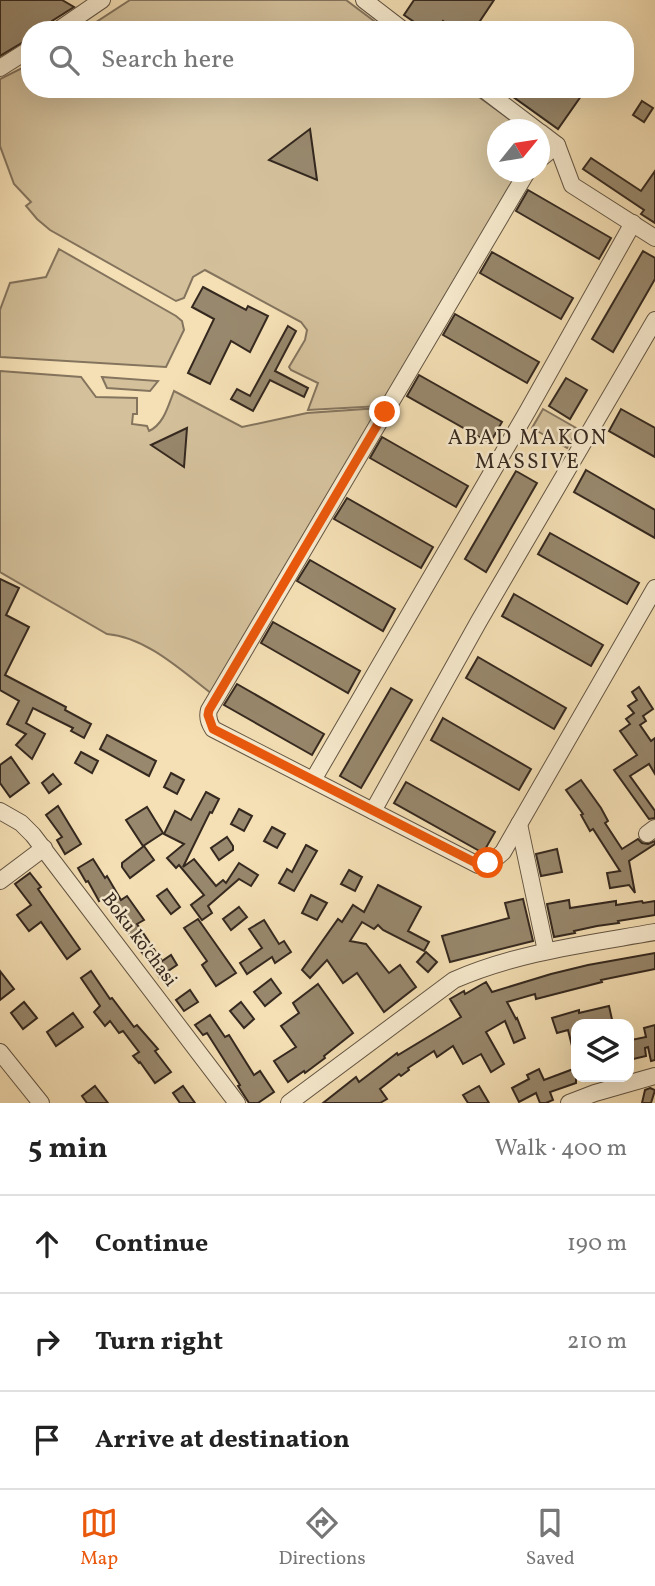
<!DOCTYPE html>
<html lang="en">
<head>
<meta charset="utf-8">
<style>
  :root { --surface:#fff; --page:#f6f6f6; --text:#222; --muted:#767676; --line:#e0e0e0; --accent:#ea580c }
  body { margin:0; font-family:Vollkorn,serif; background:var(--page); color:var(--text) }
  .controls { position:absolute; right:21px; bottom:21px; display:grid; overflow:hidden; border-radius:14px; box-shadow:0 7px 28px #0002 }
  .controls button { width:63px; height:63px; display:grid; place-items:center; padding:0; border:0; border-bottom:2px solid var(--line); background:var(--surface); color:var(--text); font:35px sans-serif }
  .compass { position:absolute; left:487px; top:119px; width:63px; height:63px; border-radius:50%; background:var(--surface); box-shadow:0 7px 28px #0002; rotate:60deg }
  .stop { position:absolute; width:21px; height:21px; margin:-16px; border:5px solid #ea580c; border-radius:50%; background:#fff }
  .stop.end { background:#ea580c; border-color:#fff; box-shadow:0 2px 7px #0008 }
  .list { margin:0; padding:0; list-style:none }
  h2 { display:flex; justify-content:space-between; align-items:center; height:91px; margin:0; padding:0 28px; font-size:30px }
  h2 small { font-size:23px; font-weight:400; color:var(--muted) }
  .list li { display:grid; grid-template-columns:46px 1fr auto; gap:21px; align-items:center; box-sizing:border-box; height:98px; padding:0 28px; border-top:2px solid var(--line) }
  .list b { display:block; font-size:26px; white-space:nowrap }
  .list em { font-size:23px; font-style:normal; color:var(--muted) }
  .icon { flex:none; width:38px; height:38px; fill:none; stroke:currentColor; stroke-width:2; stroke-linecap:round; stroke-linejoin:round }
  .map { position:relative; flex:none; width:655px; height:1103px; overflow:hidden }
  .search { position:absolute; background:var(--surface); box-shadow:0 7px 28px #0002; left:21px; right:21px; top:21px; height:77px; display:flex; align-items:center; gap:18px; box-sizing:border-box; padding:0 24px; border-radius:28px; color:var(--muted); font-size:26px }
  .sheet { height:385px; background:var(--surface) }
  nav { display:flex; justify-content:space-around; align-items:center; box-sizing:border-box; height:98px; border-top:2px solid var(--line); background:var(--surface); font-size:19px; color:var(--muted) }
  nav a { display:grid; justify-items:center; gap:4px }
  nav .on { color:var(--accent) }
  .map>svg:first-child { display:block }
</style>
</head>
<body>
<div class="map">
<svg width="655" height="1103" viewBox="0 0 655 1103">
  <rect width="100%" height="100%" fill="#f5e0b5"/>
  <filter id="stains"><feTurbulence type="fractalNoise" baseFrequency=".00286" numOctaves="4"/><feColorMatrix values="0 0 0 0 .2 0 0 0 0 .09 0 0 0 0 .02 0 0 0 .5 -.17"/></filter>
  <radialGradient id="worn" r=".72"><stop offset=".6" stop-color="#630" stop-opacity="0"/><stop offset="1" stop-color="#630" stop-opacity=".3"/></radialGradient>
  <g fill="#d4c19c" stroke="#84745e" stroke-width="2">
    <path d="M130,0H346L386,30H84Z"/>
    <path d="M30,64V89H468L523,129L498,130V172H521L381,406L308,410L318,383L291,370L289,367L305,340L307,330L301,322L205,270L193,277L184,298L176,301L50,230L37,219L26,206L31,202L14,184L0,146V79Z"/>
    <path d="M59,249L176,316L182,321L184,330L166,367L0,357V310L10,283L46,277Z"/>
    <path d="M0,371L81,377L96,397L137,398V414H133L132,424L147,426L149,431C164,424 168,406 174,391L242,427L307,413L380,408L212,694C182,671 146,637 107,634L0,572Z"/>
    <path d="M102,377L158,381L150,391L107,388Z"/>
    <path d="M543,409L578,429L567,448L532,428Z"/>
  </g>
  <g fill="#98886d" stroke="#34281f" stroke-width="2">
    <path d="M0,0H62L74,7L52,21L48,28L44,30H30V38L0,56Z"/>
    <path d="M414,0H494L474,30H456L443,21L438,30H426L404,15Z"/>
    <path d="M502,89H586L558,129Z"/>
    <path d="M642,101L653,108L644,122L633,115Z"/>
    <path d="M310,129L317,180L269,160Z"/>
    <path d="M591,158L641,191L655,171V223L641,214L644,210L583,169Z"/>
    <path d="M528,190L611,238L599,259L516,211Z"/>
    <path d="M643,251L655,258V279L613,352L592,339Z"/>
    <path d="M492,252L573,298L561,319L480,273Z"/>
    <path d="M203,287L246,310L248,306L268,316L250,352L231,341L210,384L188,373L214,319L192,307Z"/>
    <path d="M455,314L539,362L527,383L443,335Z"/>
    <path d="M288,326L296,331L275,371L308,388L304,397L270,380L253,411L231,399L237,389L250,396Z"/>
    <path d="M419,375L502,422L490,443L407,396Z"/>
    <path d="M566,378L587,390L570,419L549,406Z"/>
    <path d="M621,409L655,428V457L609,431Z"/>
    <path d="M187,428L184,467L151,445Z"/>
    <path d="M382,437L468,486L456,507L370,458Z"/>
    <path d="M586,470L655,510V538L574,492Z"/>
    <path d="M516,471L537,483L486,572L465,559Z"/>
    <path d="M347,498L433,547L421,568L334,519Z"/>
    <path d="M550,533L639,583L627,604L538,554Z"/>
    <path d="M310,560L395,609L383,631L297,581Z"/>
    <path d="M0,579L19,588L6,615L29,627L5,675L66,707L65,710L91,724L84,738L71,731L73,728L33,708L26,723L45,734L32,759L16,745L26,734L7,724L19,701L0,690Z"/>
    <path d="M514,594L603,645L591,666L502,616Z"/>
    <path d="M273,622L360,671L348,693L261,643Z"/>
    <path d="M478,657L566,708L554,729L466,678Z"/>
    <path d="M237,684L324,734L312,755L224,705Z"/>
    <path d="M639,687L653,709L643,716L646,721L640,725L651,741L655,738V774L649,764L630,776L655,811V818L649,819L614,770L637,755L620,731L630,724L626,719L634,713L628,706L637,700L632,692Z"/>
    <path d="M391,688L412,700L361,788L340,776Z"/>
    <path d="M443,718L531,769L519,790L431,740Z"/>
    <path d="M107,735L156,761L149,776L100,749Z"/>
    <path d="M81,752L98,761L92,773L75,763Z"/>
    <path d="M11,757L29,783L10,797L0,783V765Z"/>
    <path d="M171,773L184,780L177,794L164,787Z"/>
    <path d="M53,774L61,784L49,793L42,783Z"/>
    <path d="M581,780L601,808L608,821L605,823L622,849L638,839L642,843L648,844L655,841V844L629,861L635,893L629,885L610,888L607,873L620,871L593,829L590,831L581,815L583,814L566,790Z"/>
    <path d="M406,782L495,832L483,853L394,803Z"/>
    <path d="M206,792L219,799L212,813L210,812L183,867L194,859L216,886L223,880L226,883L239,863L258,875L251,886L239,879L208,906L212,913L202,920L191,905L204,895L179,865L176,868L167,858L184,844L164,834L175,811L191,820Z"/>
    <path d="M58,806L81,844L65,854L57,840L62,837L46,815Z"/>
    <path d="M147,807L163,833L143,846L126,820Z"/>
    <path d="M239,809L252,816L244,831L231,824Z"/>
    <path d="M272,827L285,834L277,848L264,841Z"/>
    <path d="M227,837L233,846V850L219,860L211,848Z"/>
    <path d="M306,845L317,851L294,891L279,883L287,869L292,872Z"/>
    <path d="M144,846L154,860L130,878L122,867V863Z"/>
    <path d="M557,849L562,872L541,876L536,854Z"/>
    <path d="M93,859L105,878L107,876L121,900L127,896L144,920L137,924L162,961L171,955L177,965L159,977L104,898L99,901L88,881L86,882L78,868Z"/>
    <path d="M349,870L362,877L355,891L341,884Z"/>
    <path d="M30,873L41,887L38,889L80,949L67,959L41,922L29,931L17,915L31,905L15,884Z"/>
    <path d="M378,885L421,907L408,931L429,942L424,951L383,930L378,925L374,929L362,922L350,941L366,944L389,973L400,965L416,987L384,1012L357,973L343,983L327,960L310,978L302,970L338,919L342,922L353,905L364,912Z"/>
    <path d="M167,889L180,907L171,914L157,896Z"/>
    <path d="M311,895L327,903L317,920L302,913Z"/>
    <path d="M523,899L533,941L450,962L442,936L509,918L505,903Z"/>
    <path d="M569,900L570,908L616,901V905L642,901L643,903L655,901V915L618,921L619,923L597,926L574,931L575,933L554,937L547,904Z"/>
    <path d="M239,907L247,917L231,930L223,919Z"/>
    <path d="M198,919L236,973L216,986L202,965L207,961L184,928Z"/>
    <path d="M264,920L279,944L284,941L291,952L275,963L272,957L247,974L240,963L262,948L249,929Z"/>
    <path d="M426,952L437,962L428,972L417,962Z"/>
    <path d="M655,953V969L601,980L602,982L536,999L535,994L507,1002L516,1019L517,1018L525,1038L514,1043L505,1021L486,1032L504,1064L491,1072L481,1054L463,1064L453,1046L437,1057L434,1051L408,1068L409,1070L401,1076L399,1074L380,1089L387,1099L380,1103H323L356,1077L359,1082L397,1053L398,1055L461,1017L450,999L464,991L465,994L486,982L492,992L551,974L588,965Z"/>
    <path d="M0,971L14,989L0,1000Z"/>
    <path d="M91,971L110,999L112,998L134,1027L137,1025L158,1049L155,1051L171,1072L155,1083L140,1062L139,1063L133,1056L139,1052L123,1031L119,1033L110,1021L105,1026L94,1012L100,1006L81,978Z"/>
    <path d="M271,979L281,993L265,1006L254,992Z"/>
    <path d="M318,984L353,1033L324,1056L325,1058L305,1073L304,1071L288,1082L274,1061L296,1047L281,1026L299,1013L293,1003Z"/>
    <path d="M190,990L198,1002L184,1011L176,1000Z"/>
    <path d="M24,1002L37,1018L23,1029L11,1013Z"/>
    <path d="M241,1002L254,1019L244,1028L230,1011Z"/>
    <path d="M609,1006L613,1024H576V1050H573L568,1030L557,1033L552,1018L579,1010V1013Z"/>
    <path d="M73,1013L83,1027L56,1046L47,1032Z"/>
    <path d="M210,1015L225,1037L229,1035L254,1075L260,1071L274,1092L258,1103H249L238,1086L240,1085L207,1033L203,1035L195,1025Z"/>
    <path d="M655,1025V1060L651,1061L648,1047L645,1048L646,1056L629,1060V1043L631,1042V1040L646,1037L644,1028Z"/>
    <path d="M576,1068V1083L550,1092L553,1100L546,1103H540L536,1093L519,1102L512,1088L529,1079L527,1075L539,1069L544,1080Z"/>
    <path d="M95,1086L108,1103H87L82,1096Z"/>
    <path d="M183,1086L195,1103H180L173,1093Z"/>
    <path d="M479,1086L489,1103H468L463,1095Z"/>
    <path d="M650,1088L655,1090L651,1103H642L645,1090Z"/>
  </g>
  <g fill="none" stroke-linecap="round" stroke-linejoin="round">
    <g stroke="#645644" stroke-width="18">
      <g id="minor">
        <path d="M364,0L403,30"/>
        <path d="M58,30L102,0"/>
        <path d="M0,68L30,49"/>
        <path d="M483,89L537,130"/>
        <path d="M540,132L557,145L572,185L655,238"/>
        <path d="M540,159L557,145"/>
        <path d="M527,172L209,710C207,717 209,723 213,729L478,865C489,863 495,860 503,852L655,588"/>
        <path d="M313,780L527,412L633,223"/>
        <path d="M0,811L21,823L33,835L237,1103"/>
        <path d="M373,811L479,621L655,320"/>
        <path d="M519,824L546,951"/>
        <path d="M647,834L655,828"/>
        <path d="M0,881L44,848"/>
        <path d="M0,1052L41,1103"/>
        <path d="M289,1103L454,980C518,952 587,944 655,932"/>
        <path d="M569,1103L595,1093L655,1076"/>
      </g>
    </g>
    <use href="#minor" stroke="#f8ebcf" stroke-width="16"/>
  </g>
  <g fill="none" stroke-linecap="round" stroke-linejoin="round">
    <path stroke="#ea580c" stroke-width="9" d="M385,412L209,710L208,715L213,729L478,864L488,863"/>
  </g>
  <g text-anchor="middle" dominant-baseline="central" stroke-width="5" stroke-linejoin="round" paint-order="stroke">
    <g font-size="19" fill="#34281f" stroke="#f8ebcf">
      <text transform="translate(139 940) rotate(53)">Boku ko'chasi</text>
    </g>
    <g font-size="21" letter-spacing="2" fill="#34281f" stroke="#f8ebcf">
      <text x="528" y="438">ABAD MAKON<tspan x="528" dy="24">MASSIVE</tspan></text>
    </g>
  </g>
  <rect width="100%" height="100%" filter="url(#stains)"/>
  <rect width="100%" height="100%" fill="url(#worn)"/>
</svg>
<div class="controls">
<button><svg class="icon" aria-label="layers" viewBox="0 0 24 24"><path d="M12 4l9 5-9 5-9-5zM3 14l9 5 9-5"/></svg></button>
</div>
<svg class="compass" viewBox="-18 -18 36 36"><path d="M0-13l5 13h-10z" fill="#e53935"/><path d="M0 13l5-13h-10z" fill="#767676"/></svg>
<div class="stop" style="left:488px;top:863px"></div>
<div class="stop end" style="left:385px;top:412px"></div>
<div class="search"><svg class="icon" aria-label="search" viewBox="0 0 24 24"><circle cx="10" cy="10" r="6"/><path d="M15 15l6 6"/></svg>Search here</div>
</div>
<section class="sheet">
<h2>5 min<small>Walk · 400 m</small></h2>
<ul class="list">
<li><svg class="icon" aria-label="ahead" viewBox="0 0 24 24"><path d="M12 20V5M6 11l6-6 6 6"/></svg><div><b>Continue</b></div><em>190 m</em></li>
<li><svg class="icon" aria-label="right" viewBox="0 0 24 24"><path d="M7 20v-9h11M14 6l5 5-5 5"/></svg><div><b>Turn right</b></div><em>210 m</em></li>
<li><svg class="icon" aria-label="arrive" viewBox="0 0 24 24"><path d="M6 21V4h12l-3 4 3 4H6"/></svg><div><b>Arrive at destination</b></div></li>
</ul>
</section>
<nav>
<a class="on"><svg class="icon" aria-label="map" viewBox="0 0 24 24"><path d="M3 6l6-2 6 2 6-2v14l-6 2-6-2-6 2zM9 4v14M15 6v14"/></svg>Map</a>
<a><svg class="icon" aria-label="directions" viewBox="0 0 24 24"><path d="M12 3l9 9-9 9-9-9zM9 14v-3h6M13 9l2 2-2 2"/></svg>Directions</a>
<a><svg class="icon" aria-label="saved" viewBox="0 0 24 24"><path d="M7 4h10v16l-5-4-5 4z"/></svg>Saved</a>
</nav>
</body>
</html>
